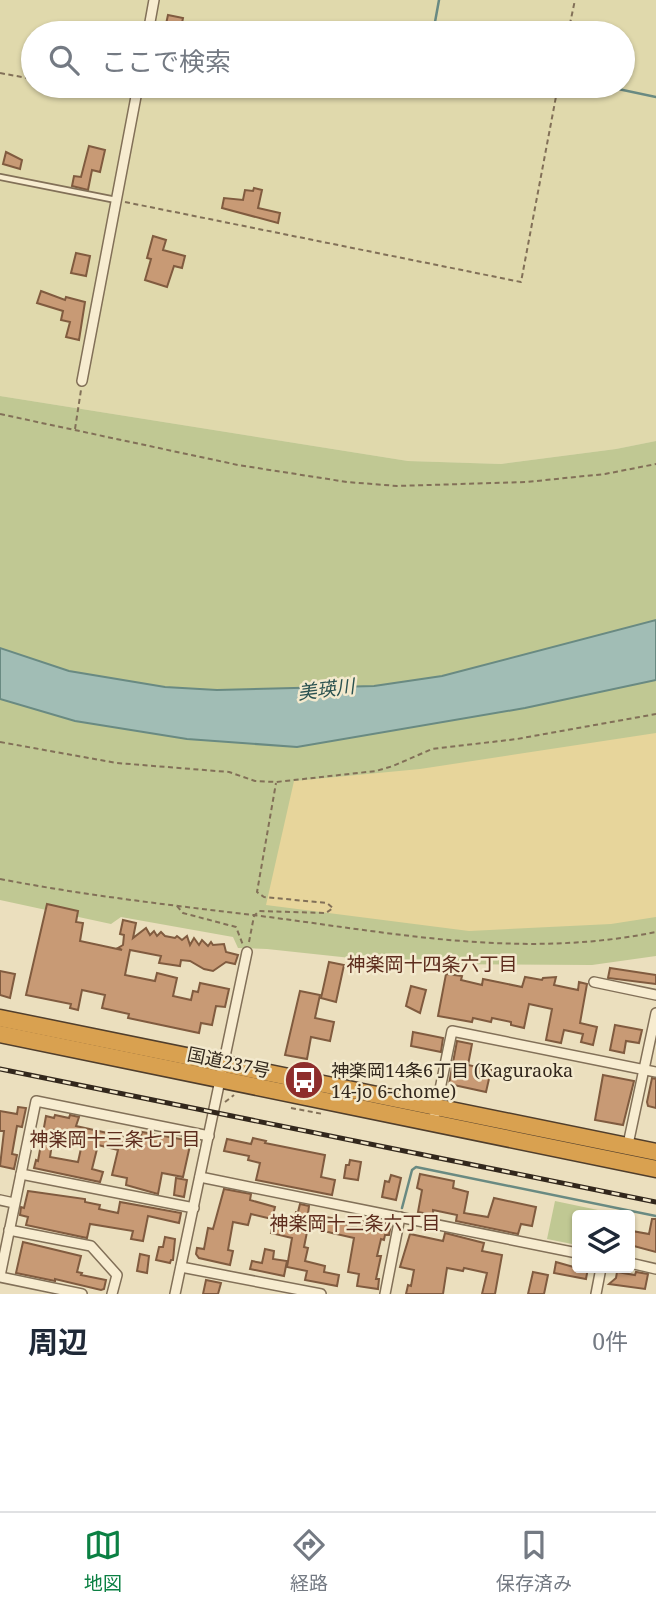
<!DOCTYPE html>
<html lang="ja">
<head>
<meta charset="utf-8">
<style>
  :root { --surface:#fff; --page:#f6f6f7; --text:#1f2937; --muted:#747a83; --line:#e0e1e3; --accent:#0b8043 }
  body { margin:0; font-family:"Noto Serif","Noto Sans JP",serif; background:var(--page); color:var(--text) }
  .controls { position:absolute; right:21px; bottom:21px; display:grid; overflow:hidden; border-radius:7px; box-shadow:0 2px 5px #0004 }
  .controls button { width:63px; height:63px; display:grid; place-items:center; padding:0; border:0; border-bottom:2px solid var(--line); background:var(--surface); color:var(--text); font:35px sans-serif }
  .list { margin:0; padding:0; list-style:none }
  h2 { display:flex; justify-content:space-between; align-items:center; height:91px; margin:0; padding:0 28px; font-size:30px }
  h2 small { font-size:23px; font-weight:400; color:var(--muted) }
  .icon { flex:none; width:38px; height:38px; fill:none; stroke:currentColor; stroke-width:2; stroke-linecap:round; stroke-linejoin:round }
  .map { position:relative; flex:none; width:656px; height:1294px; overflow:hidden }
  .search { position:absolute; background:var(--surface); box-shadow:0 2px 5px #0004; left:21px; right:21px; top:21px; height:77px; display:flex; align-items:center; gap:18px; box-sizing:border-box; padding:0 24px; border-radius:38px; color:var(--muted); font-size:26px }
  .sheet { height:217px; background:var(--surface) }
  nav { display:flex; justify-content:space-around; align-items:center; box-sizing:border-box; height:98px; border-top:2px solid var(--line); background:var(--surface); font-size:19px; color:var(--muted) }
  nav a { display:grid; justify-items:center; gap:4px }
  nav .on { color:var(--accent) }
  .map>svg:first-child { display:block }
</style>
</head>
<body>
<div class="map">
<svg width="656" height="1294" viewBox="0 0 656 1294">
  <rect width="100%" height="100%" fill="#ebdfbe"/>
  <path fill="#e0d9ac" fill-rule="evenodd" d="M0,0H656V441L616,449L501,464L408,461L0,396ZM33,33H623V86H33Z"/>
  <g fill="#c0c893">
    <path d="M0,396L408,461L501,464L616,449L656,441V620L441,676L374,686L217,690L165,687L69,671L5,650L0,648Z"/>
    <path d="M656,680V956L592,965L407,964L267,949L238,948L233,937L121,917L111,924L0,900V699L75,721L187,739L297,747L525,708Z"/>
    <path d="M555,1201L598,1210L597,1215H577V1245L547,1239Z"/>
  </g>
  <path fill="#e7d59b" d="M656,733V917L611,924L469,931L266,905L294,781L420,769Z"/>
  <path fill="#a1bdb5" stroke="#698a82" stroke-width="2" d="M656,620V680L525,708L297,747L187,739L75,721L0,699V648L69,671L165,687L217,690L374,686L442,676Z"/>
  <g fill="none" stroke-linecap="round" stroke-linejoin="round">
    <g stroke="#698a82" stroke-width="2.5">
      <path d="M433,33L439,0"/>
      <path d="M604,86L656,97"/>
      <path d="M402,1208L412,1170L416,1167L656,1216"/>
    </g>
  </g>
  <g fill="#c89a75" stroke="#805b3f" stroke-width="2" fill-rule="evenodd">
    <path d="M168,15L183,18L180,33H164Z"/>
    <path d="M89,146L105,150L100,172L92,170L88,190L72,186L74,176L81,177Z"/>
    <path d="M6,152L22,160L20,169L3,164Z"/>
    <path d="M254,188L262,190L258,208L280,213L278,223L222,208L224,198L243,200L245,190L253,191Z"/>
    <path d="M153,236L166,240L163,250L185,256L182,268L174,266L167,287L145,280L151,259L147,258Z"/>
    <path d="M76,253L90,256L86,276L71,273Z"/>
    <path d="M41,291L65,300L66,297L85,302L79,340L66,337L70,322L61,320L63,311L37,303Z"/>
    <path d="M47,904L78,911L76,922L83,923L80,941L122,950L118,948L123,945L124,935L120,934L123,920L136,923L133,938L146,928L150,935L154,931L157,936L161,932L165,936L175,938L177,936L182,940L187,936L190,945L194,938L199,945L202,940L208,946L211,942L213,945L224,944L226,952L238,955L235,964L226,962L213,971L204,969L190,961L181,960L180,966L159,963L161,956L130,950L125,975L155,981L157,973L177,978L173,996L191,1000L193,991L198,992L200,983L229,989L225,1007L216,1006L212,1025L201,1023L199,1033L128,1018L129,1014L102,1008L105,995L82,990L78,1010L70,1008L71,1004L26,995Z"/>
    <path d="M329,962L344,965L336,1002L321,998Z"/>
    <path d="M610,968L656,975V984L608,978Z"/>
    <path d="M0,971L15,974L10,998L0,995Z"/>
    <path d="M446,974L462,976L461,980L482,985L483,979L522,987L525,977L542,980L543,978L556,977L554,985L578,990L579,982L587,984L580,1023L597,1027L593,1045L581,1042L583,1034L564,1030L561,1043L546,1040L552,1009L529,1004L524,1028L511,1025V1022L492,1018L491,1022L473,1018L472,1022L438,1016Z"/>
    <path d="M411,986L426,990L420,1013L406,1006Z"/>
    <path d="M300,991L320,995L315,1018L334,1022L330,1041L311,1037L307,1059L285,1055Z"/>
    <path d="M615,1025L642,1030L639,1043L626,1041L624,1053L610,1050Z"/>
    <path d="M413,1032L443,1038L441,1052L411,1046Z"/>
    <path d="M457,1041L472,1044L468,1065L491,1070L486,1092L449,1084Z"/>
    <path d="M603,1075L634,1081L623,1125L595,1120Z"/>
    <path d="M652,1078L656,1079V1108L648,1106L647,1102Z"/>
    <path d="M18,1107L26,1108L22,1127L17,1126L12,1154L17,1155L14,1169L0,1166L4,1131H0V1111L17,1114Z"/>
    <path d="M55,1115L69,1118L70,1115L79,1117L76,1126L121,1136L140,1139L142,1132L191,1141L183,1177L162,1173L158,1194L126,1185L127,1178L112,1175L118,1150L98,1145L92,1169L103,1172L100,1182L34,1168L36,1160L38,1161L46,1116L54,1118ZM54,1130L69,1134L68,1141L82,1144L78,1162L50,1157Z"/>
    <path d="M253,1138L266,1141L265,1143L325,1155L321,1177L335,1180L332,1195L256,1180L260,1163L248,1160L249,1156L224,1151L227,1139L251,1144Z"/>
    <path d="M350,1160L361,1162L358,1180L344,1178L346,1165H349Z"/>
    <path d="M420,1174L454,1181L453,1188L468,1192L464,1213L488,1217L494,1198L536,1207L532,1226L521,1224L518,1234L456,1221L457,1215L433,1210V1215L418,1212L422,1190L417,1188Z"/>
    <path d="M391,1175L401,1178L396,1200L382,1197L385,1181L389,1182Z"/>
    <path d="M176,1178L187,1180L184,1197L174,1195Z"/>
    <path d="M224,1189L251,1194L250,1200L275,1207L272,1219L251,1214L248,1225L233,1222L228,1250L233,1251L230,1265L199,1258L196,1254L197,1248L204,1249L208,1228L213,1229Z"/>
    <path d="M28,1191L85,1199V1202L100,1205L99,1209L118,1213L120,1202L181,1213L179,1223L148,1216L143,1241L131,1239L133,1231L90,1224L87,1238L26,1225L28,1217L20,1215L21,1207L24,1208Z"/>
    <path d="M300,1204L309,1206L308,1214L338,1219V1222L356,1227L357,1220L379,1225L380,1222L391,1224L389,1235H385L384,1240L381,1239L377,1256H381L376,1279H379L378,1289L357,1286L359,1274L348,1272L354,1238L332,1233L308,1227L304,1247L308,1248L305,1261L325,1266L324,1272L339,1275L337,1286L305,1280L307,1271L287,1267L292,1238L271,1233L273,1222L290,1226L292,1217L295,1218L296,1212H298Z"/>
    <path d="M652,1219H656V1252L630,1245L632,1231L649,1234Z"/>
    <path d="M445,1233L484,1243L482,1251L502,1255L495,1294H482L487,1273L464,1268L463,1271L447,1268L443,1294H406L408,1285L411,1286L414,1270L400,1267L410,1234L443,1241Z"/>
    <path d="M165,1237L175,1239L173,1260H171L170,1263L156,1260L159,1247H163Z"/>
    <path d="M23,1242L81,1256L77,1272L82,1273L81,1275L106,1280L104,1289L101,1290L55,1279V1281L16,1273Z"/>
    <path d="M265,1249L274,1251L273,1259L287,1261L284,1276L250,1269L252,1261L262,1263Z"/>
    <path d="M140,1254L149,1256L147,1273L137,1271Z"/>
    <path d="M556,1262L577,1268H588L586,1279L554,1273Z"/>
    <path d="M533,1272L548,1275L544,1294H528Z"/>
    <path d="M617,1272L635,1275L636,1272L648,1274L645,1289L609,1284L616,1278Z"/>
    <path d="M206,1280L221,1283L218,1294H203Z"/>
  </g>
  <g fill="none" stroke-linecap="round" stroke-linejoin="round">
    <g stroke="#827058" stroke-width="8">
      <path id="lane" d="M0,177L116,200"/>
    </g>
    <g stroke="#827058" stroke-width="12">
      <g id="street">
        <path d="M148,33L154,0"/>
        <path d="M82,381L138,86"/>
        <path d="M594,982L656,995"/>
        <path d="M433,1123L452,1031L656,1072"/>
        <path d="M627,1149L656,1013"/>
        <path d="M21,1174L194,1208"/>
        <path d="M200,1177L577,1253"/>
        <path d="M0,1200L14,1203"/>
        <path d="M9,1230L91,1246L117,1275L112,1294"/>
        <path d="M630,1263L656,1269"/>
        <path d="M181,1267L321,1294"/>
        <path d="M0,1276L36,1101L209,1136"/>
        <path d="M0,1277L82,1294"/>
        <path d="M175,1294L247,952"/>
        <path d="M385,1294L400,1217"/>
        <path d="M596,1294L601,1268"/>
      </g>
    </g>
    <g stroke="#503e2c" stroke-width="19">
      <g id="highway">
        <path d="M0,1018L656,1152"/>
        <path d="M0,1034L656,1169"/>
      </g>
    </g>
    <g stroke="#827058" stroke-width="2" stroke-dasharray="5 3.5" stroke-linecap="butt">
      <path d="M568,33L575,0"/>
      <path d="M0,73L33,79"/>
      <path d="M67,86L127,97"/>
      <path d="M125,202L521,282L558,86"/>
      <path d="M0,414L238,465L347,482L397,486L526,482L605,474L656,464"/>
      <path d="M75,429L81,390"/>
      <path d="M0,742L117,763L229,772L255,781L276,782L376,771L393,766L432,749L517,739L656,714"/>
      <path d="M0,879C83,895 169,905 253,915C389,932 519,960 656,932"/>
      <path d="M177,906L183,913L236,927L243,945"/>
      <path d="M249,942L254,916L259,911L326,913L333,908L327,903L264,897L257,892L276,783"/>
      <path d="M225,1102L234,1095"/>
      <path d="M291,1108L323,1114"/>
    </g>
    <use href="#lane" stroke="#f7ecd0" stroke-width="4.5"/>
    <use href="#street" stroke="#f7ecd0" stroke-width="9"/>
    <use href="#highway" stroke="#d9a150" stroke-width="16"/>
    <g stroke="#32271c" stroke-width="5">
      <path id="rail" d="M0,1069L656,1202"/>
    </g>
    <use href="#rail" stroke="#f3e9cd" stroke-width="2.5" stroke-dasharray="8" stroke-linecap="butt"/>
  </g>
  <defs>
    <g id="bus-disc" transform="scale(2.0125)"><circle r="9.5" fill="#8e2d2b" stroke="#f3e9cd"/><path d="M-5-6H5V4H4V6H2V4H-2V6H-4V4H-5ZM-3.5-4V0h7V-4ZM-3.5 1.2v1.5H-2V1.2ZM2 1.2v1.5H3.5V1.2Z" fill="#fff"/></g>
  </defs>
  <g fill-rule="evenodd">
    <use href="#bus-disc" x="304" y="1080"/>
  </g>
  <g text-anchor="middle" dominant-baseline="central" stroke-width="5" stroke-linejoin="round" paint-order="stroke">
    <g font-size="18" fill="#32271c" stroke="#f3e9cd">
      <text transform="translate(229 1062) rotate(12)">国道237号</text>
    </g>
    <g font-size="18" fill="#32271c" stroke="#f3e9cd" text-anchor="start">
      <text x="331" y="1070">神楽岡14条6丁目 (Kaguraoka<tspan x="331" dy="21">14-jo 6-chome)</tspan></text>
    </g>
    <g font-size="19" font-style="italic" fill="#2b5250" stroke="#f3e9cd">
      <text transform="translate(326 689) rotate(-7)">美瑛川</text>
    </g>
    <g font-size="19" fill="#5d2c1d" stroke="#f3e9cd">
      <text x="432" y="964">神楽岡十四条六丁目</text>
      <text x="115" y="1139">神楽岡十三条七丁目</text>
      <text x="355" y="1223">神楽岡十三条六丁目</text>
    </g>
  </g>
</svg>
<div class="controls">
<button><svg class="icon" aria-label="layers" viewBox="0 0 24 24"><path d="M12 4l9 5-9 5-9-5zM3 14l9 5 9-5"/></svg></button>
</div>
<div class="search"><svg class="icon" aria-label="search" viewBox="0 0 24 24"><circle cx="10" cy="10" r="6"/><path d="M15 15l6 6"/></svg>ここで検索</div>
</div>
<section class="sheet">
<h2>周辺<small>0件</small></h2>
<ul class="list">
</ul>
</section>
<nav>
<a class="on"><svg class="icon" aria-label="map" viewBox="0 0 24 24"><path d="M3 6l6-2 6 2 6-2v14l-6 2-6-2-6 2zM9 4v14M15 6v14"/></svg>地図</a>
<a><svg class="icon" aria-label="directions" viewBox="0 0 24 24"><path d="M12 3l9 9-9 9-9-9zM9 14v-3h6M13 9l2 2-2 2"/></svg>経路</a>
<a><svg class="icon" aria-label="saved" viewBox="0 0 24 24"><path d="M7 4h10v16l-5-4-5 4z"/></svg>保存済み</a>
</nav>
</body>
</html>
